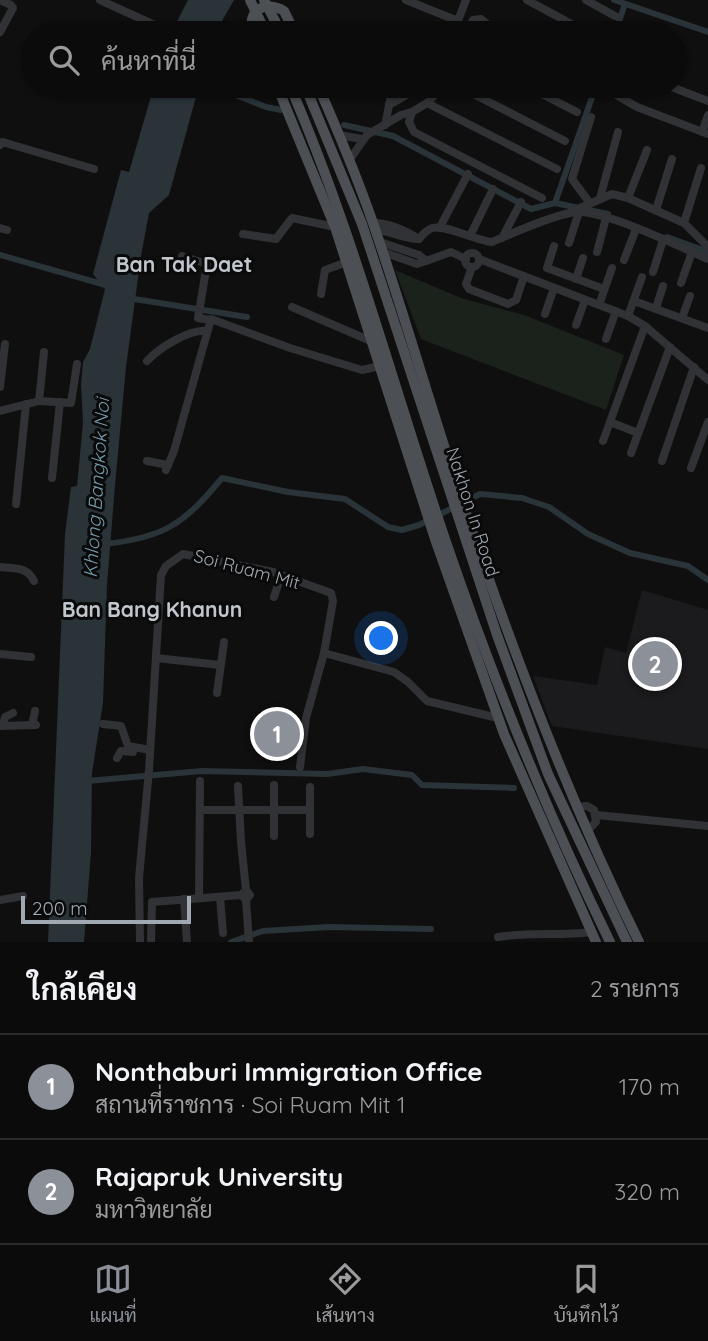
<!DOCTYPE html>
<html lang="th">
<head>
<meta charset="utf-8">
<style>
  :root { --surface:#0b0b0c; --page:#19191a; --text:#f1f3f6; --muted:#9a9b9d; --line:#2b2b2d; --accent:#8c9099 }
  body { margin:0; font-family:Quicksand,Sarabun,sans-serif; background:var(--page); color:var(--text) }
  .scale { position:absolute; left:21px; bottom:18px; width:170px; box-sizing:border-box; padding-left:7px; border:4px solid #a0a8b1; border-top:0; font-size:19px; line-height:24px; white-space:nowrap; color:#a0a8b1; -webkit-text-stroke:5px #0a0a0b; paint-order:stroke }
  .you { position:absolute; left:382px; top:639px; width:24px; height:24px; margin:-18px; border:5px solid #fff; border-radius:50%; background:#1a73e8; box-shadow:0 0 0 10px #1a73e833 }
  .badge { display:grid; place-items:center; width:46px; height:46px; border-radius:50%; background:var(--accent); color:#fff; font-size:23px; font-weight:700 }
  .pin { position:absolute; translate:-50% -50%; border:4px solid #fff; box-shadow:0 2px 7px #0006 }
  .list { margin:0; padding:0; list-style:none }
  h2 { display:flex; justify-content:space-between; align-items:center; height:91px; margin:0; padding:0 28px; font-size:30px }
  h2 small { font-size:23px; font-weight:400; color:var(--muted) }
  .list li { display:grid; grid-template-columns:46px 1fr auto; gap:21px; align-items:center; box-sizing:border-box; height:105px; padding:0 28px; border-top:2px solid var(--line) }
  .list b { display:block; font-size:26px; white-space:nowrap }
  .list p { margin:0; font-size:23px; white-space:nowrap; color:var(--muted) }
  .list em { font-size:23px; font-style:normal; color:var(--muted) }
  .icon { flex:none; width:38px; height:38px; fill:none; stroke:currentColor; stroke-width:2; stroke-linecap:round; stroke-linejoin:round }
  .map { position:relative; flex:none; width:708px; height:942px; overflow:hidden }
  .search { position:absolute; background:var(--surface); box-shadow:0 2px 5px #0004; left:21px; right:21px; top:21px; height:77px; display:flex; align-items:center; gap:18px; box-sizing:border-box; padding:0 24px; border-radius:38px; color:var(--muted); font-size:26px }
  .sheet { height:301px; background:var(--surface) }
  nav { display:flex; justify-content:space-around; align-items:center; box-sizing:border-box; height:98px; border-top:2px solid var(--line); background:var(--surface); font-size:19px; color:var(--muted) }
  nav a { display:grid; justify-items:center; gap:4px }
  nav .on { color:var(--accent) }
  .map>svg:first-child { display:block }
</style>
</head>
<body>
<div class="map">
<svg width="708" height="942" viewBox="0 0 708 942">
  <rect width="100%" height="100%" fill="#0f0f10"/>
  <path fill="#1b1b1d" d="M642,590L708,610V749L552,726L533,676L597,685L605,647L626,653Z"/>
  <path fill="#1b221b" d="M395,270L461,298L524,315L624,355L606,410L421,339Z"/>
  <g fill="#293338">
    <path d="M188,0H234L215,33H171Z"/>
    <path d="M154,86H199L169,195L149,213L141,256L126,367L115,485L107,585L103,703L92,773L91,852L84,942H48L65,534L71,487L77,486L83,423L81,385L83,362L90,349L105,289L93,274L121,170L129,172Z"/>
  </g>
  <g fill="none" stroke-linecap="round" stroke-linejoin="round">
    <g stroke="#293338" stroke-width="6">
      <path d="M614,0L708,32"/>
      <path d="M615,33L625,4"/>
      <path d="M213,86L266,107L281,110"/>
      <path d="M344,125L393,136L531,209L555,203L608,214"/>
      <path d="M555,203L596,86"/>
      <path d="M667,237L708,252"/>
      <path d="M0,255L109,286"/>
      <path d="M128,298L247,317"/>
      <path d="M104,544C164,538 184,524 222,478L288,492L345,499L388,527L402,530L419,525L480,494L522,498L549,507L588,534L630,553L688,566L708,580"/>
      <path d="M87,781L202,771L327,774L363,769L412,775L422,785L514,788"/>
      <path d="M231,942L263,931L329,927L431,929"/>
    </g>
    <g stroke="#303235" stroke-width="8">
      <path d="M0,0L11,5L13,8L0,32"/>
      <path d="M100,0L172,33"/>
      <path d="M406,0L458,21"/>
      <path d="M527,0L588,33"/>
      <path d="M586,0L615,16"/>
      <path d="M488,28L495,27L507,33"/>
      <path d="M138,33L143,20"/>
      <path d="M453,33L466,0"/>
      <path d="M472,33L471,24L473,20L481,19L487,24L486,33"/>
      <path d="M458,86L565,141"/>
      <path d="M526,86L577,112"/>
      <path d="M601,86L637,107L708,134"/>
      <path d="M669,86L708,101"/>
      <path d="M427,103L557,169"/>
      <path d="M389,105L422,86"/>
      <path d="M412,112L409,122L414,132L542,198"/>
      <path d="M385,125L391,96L402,86"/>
      <path d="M702,132L708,115"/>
      <path d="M339,135L362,139"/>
      <path d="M0,145L2,142L6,143L94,169"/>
      <path d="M350,159L367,135L401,115L412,112L427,103L444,86"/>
      <path d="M600,198L618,132"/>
      <path d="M628,198L647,150"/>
      <path d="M589,202L572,179L591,117"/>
      <path d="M656,210L672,159"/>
      <path d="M573,211L612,194L628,198L684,223L708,247"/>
      <path d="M373,223C389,223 405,230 419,239"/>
      <path d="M684,223L701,168"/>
      <path d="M440,227L468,174"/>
      <path d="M0,228L7,230"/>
      <path d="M376,230C391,231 403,239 419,239C422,235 427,230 432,228C445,224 477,241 492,242C511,234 561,211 580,212C611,213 678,246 708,259"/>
      <path d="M243,234L276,239L292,218L335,227"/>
      <path d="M470,236L493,189"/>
      <path d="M502,238L521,202"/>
      <path d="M380,242L419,255L426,261L417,264L383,252"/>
      <path d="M569,243L579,212"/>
      <path d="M554,246L547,268L604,289"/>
      <path d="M597,252L606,218"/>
      <circle cx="472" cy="260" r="7"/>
      <path d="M182,256L207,264L198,318L210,320"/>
      <path d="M479,259L628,316L645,326L708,380"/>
      <path d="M624,260L636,229"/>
      <path d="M426,261L451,252L466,259"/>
      <path d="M472,267L466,284L469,289L508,304L516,300L524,276"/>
      <path d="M653,272L663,240"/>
      <path d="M576,279L583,258"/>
      <path d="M681,283L692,252"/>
      <path d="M321,294L325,270L347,262"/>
      <path d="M634,301L708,328"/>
      <path d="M599,305L612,268"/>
      <path d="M292,307L373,342"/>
      <path d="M656,308L663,286"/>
      <path d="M545,314L554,288"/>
      <path d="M628,316L642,277"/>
      <path d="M682,318L690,296"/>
      <path d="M576,325L585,300"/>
      <path d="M606,339L616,311"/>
      <path d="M147,361C159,348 189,329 207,331"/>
      <path d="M0,387L5,344"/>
      <path d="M39,401L44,352"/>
      <path d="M0,411L39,401L71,403L77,364"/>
      <path d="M610,422L638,433"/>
      <path d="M603,441L645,326"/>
      <path d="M631,453L670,347"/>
      <path d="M147,461L168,465"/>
      <path d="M662,461L694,367"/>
      <path d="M691,468L708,422"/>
      <path d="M166,470L174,451L211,319L290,348L362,370L380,366"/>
      <path d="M52,478L60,402"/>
      <path d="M16,504L26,404"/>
      <path d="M0,567C14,569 27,566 34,581"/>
      <path d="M274,597L281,575"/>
      <path d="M0,654L31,657"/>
      <path d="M156,658L220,665"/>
      <path d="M217,693L224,642"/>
      <path d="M103,724L121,726L128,746L150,750"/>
      <path d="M32,725L35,711"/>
      <path d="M0,726L36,725"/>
      <path d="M3,726L5,717L13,713"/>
      <path d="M117,758L121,751L133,752"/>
      <path d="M300,767L306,718L324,653"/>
      <path d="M274,785V836"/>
      <path d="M238,786L241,842L246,890L250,895L246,900L241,895L246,890"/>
      <path d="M310,787V834"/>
      <path d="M576,807L587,806L594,810L596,822L587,831"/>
      <path d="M201,810H310"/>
      <path d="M597,815L708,826"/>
      <path d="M220,897L223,933"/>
      <path d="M199,898L200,781"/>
      <path d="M184,899L187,942"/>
      <path d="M0,900L23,896"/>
      <path d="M246,900L249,942"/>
      <path d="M498,937C529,932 561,936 592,932"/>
      <path d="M140,942L139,878L149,770L161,575L166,566L183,554L273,572L331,593L333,601L324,653L394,672L408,682L427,701L498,718"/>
      <path d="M151,942L152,902L241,895"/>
    </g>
    <g stroke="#4c4f54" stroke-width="10">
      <path d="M275,21L281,33"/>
      <path d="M253,33C246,10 265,0 284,11L295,33"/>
      <path d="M277,86L335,227L435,539L504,734L596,942"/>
      <path d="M290,86C353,232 393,386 444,536C491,674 546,811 610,942"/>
      <path d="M305,86L362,224L497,635L548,774L627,942"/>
      <path d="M318,86C338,131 357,177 373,223C404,313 430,405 460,495C511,648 568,798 639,942"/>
    </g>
    <g stroke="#4c4f54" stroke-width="10">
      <path d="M250,0L266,33"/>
      <path d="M264,0L275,21"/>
    </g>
  </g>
  <g text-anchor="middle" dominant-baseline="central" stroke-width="6" stroke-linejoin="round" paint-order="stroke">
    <g font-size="18" fill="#a0a8b1" stroke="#0a0a0b">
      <text transform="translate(473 512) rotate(72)">Nakhon In Road</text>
      <text transform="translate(247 569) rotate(15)">Soi Ruam Mit</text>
    </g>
    <g font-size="19" font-style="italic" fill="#769cac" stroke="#0a0a0b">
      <text transform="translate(96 488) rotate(-86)">Khlong Bangkok Noi</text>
    </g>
    <g font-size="21" font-weight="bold" fill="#c1c6cd" stroke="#0a0a0b">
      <text x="184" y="264">Ban Tak Daet</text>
      <text x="152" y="609">Ban Bang Khanun</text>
    </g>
  </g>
</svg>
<div class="scale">200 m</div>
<div class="you"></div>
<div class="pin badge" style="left:277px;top:734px">1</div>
<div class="pin badge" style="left:655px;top:664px">2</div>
<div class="search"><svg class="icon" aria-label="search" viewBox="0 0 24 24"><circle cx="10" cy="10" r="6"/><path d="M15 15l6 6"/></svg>ค้นหาที่นี่</div>
</div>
<section class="sheet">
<h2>ใกล้เคียง<small>2 รายการ</small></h2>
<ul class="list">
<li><span class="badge">1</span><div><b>Nonthaburi Immigration Office</b><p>สถานที่ราชการ · Soi Ruam Mit 1</p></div><em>170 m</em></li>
<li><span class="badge">2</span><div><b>Rajapruk University</b><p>มหาวิทยาลัย</p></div><em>320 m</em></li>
</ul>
</section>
<nav>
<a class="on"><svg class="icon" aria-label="map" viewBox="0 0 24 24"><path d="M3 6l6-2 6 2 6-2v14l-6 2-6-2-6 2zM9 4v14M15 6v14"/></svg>แผนที่</a>
<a><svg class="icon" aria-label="directions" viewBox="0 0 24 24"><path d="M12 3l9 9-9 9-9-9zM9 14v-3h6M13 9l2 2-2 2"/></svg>เส้นทาง</a>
<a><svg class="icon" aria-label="saved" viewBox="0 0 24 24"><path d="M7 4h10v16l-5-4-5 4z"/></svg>บันทึกไว้</a>
</nav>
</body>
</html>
